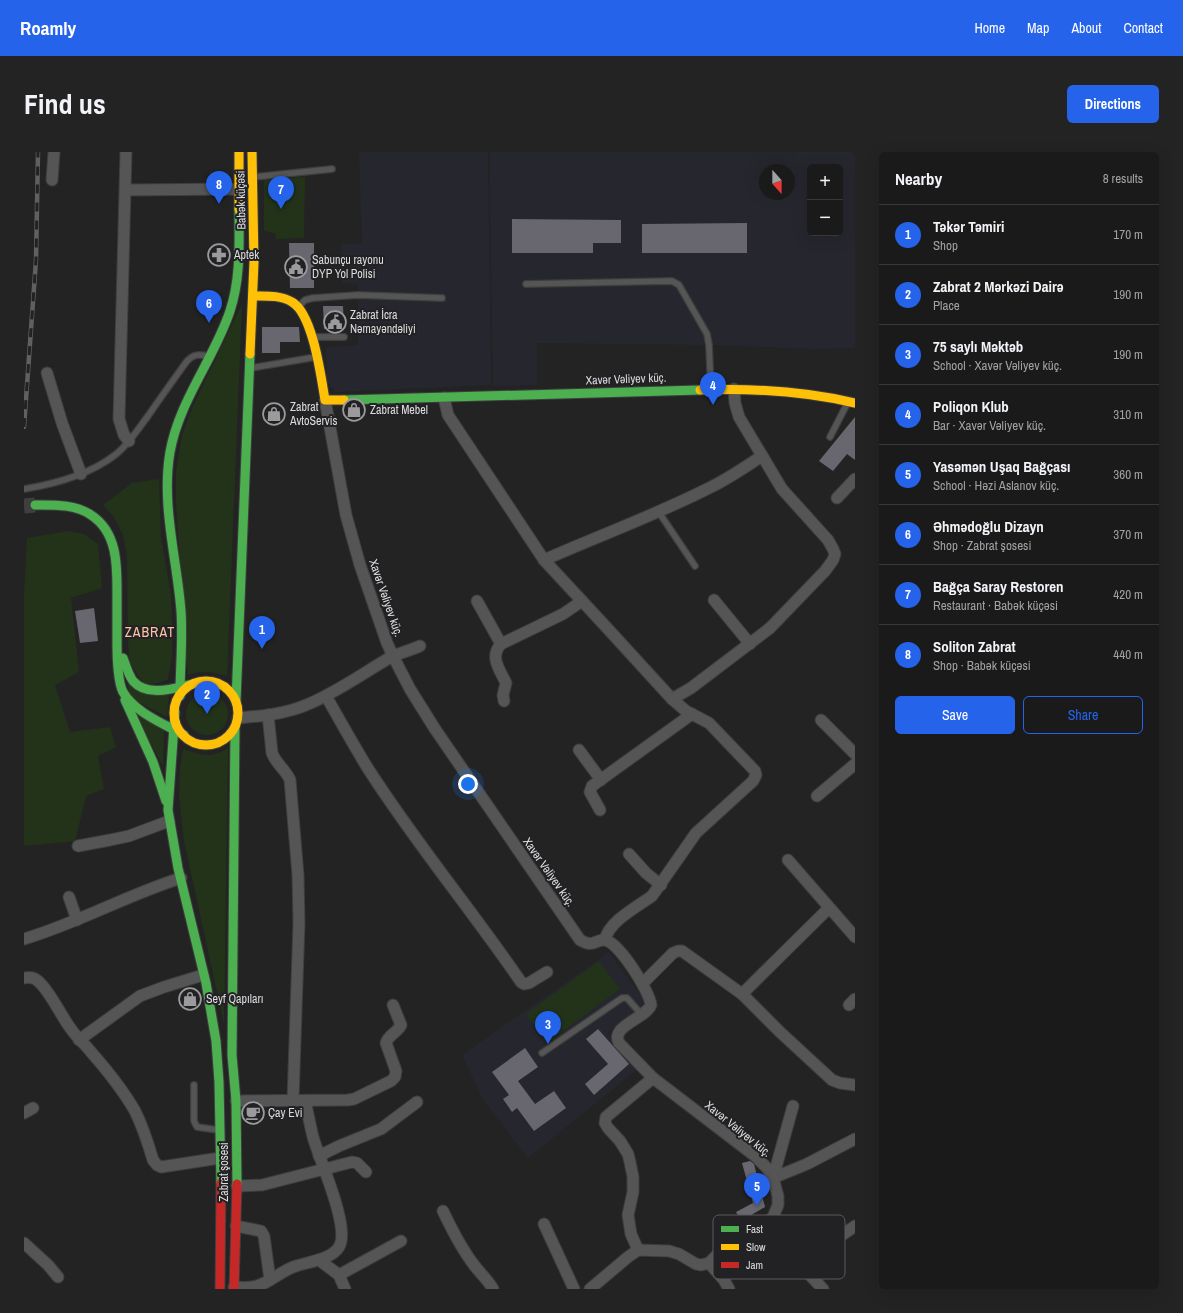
<!DOCTYPE html>
<html lang="en">
<head>
<meta charset="utf-8">
<style>
  :root { --surface:#1a1a1b; --page:#232324; --text:#f1f3f6; --muted:#9fa1a3; --line:#38383a; --accent:#2563eb }
  body { margin:0; font-family:"Archivo Narrow",sans-serif; background:var(--page); color:var(--text) }
  .controls { position:absolute; right:12px; top:12px; display:grid; overflow:hidden; border-radius:6px; box-shadow:0 4px 16px #0002 }
  .controls button { width:36px; height:36px; display:grid; place-items:center; padding:0; border:0; border-bottom:1px solid var(--line); background:var(--surface); color:var(--text); font:20px sans-serif }
  .compass { position:absolute; left:735px; top:12px; width:36px; height:36px; border-radius:50%; background:var(--surface); box-shadow:0 4px 16px #0002; rotate:159deg }
  .you { position:absolute; left:444px; top:632px; width:14px; height:14px; margin:-10px; border:3px solid #fff; border-radius:50%; background:#1a73e8; box-shadow:0 0 0 6px #1a73e833 }
  .badge { display:grid; place-items:center; width:26px; height:26px; border-radius:50%; background:var(--accent); color:#fff; font-size:13px; font-weight:700 }
  .pin { position:absolute; translate:-50% -33px; filter:drop-shadow(0 1px 2px #0008) }
  .pin::after { content:''; position:absolute; top:21px; width:14px; height:12px; background:inherit; clip-path:polygon(0 0,100% 0,50% 100%) }
  .list { margin:0; padding:0; list-style:none }
  h2 { display:flex; justify-content:space-between; align-items:center; height:52px; margin:0; padding:0 16px; font-size:17px }
  h2 small { font-size:13px; font-weight:400; color:var(--muted) }
  .list li { display:grid; grid-template-columns:26px 1fr auto; gap:12px; align-items:center; box-sizing:border-box; height:60px; padding:0 16px; border-top:1px solid var(--line) }
  .list b { display:block; font-size:15px; white-space:nowrap }
  .list p { margin:0; font-size:13px; white-space:nowrap; color:var(--muted) }
  .list em { font-size:13px; font-style:normal; color:var(--muted) }
  .actions { display:flex; gap:8px; padding:12px 16px }
  .actions a { flex:1; padding:9px 0; border:1px solid var(--accent); border-radius:6px; text-align:center; font-size:14px; color:var(--accent) }
  .actions .main { background:var(--accent); color:#fff }
  .map { position:relative; flex:none; width:831px; height:1137px; overflow:hidden; border-radius:6px }
  header { display:flex; align-items:center; gap:24px; box-sizing:border-box; height:56px; padding:0 20px; background:var(--accent); color:#fff }
  header strong { font-size:19px }
  nav { display:flex; gap:22px; margin-inline-start:auto; font-size:14px }
  .intro { display:flex; align-items:center; justify-content:space-between; box-sizing:border-box; height:96px; padding:0 24px }
  h1 { margin:0; font-size:28px }
  .button { padding:10px 18px; border-radius:6px; background:var(--accent); color:#fff; font-size:14px; font-weight:700 }
  main { display:flex; gap:24px; padding:0 24px }
  aside { flex:1; background:var(--surface); border-radius:6px; box-shadow:0 4px 16px #0002 }
  .map>svg:first-child { display:block }
</style>
</head>
<body>
<header>
<strong>Roamly</strong>
<nav><a>Home</a><a>Map</a><a>About</a><a>Contact</a></nav>
</header>
<div class="intro"><h1>Find us</h1><a class="button">Directions</a></div>
<main>
<div class="map">
<svg width="831" height="1137" viewBox="0 0 831 1137">
  <rect width="100%" height="100%" fill="#232324"/>
  <g fill="#26262e" fill-rule="evenodd">
    <path d="M335,0H464L467,233L311,240L303,229L302,195L334,193V132L318,131L317,92L338,91Z"/>
    <path d="M466,0H831V196L791,197L685,193L513,191V233L469,234L466,43ZM786,15H816V81H786ZM741,18H765V42H741Z"/>
    <path d="M585,800L623,852L584,880L614,917L504,1006L458,946L438,903Z"/>
  </g>
  <g fill="#22331a">
    <path d="M281,25L280,86L252,87L251,81L240,79V28Z"/>
    <path d="M218,152L203,524C189,520 178,518 164,523L152,352V320L158,283L169,254Z"/>
    <path d="M135,327L137,384L147,443L148,473V505L144,527C136,532 129,532 119,531L106,511L104,491L103,404L99,383L90,365L79,353L108,331Z"/>
    <path d="M44,379L60,382L74,392L78,436L47,446L55,520L31,533L46,580L86,575L92,595L74,604L80,637L62,644L51,689L0,694V444L3,386Z"/>
    <path d="M103,532L145,543L143,565L107,546Z"/>
    <circle cx="183" cy="562" r="21"/>
    <path d="M117,565L140,577L139,615L115,567Z"/>
    <path d="M204,596L200,872L160,689L155,645L156,616L159,597C178,603 186,607 204,596Z"/>
    <path d="M575,809L596,837L523,891L502,862Z"/>
  </g>
  <g fill="#686770">
    <path d="M488,67L597,68V91H569V101H488Z"/>
    <path d="M723,71V101H618V72Z"/>
    <path d="M265,91H290V136H266Z"/>
    <path d="M299,154H319L320,176L300,177Z"/>
    <path d="M238,175H275L276,190H256V201H238Z"/>
    <path d="M831,265V308L823,302L809,319L795,309Z"/>
    <path d="M70,456L74,489L56,491L51,459Z"/>
    <path d="M574,877L605,912L570,943L561,932L584,912L562,887Z"/>
    <path d="M501,896L514,915L494,929L511,952L530,939L542,956L510,979L493,956L488,960L479,947L485,943L468,920Z"/>
    <path d="M726,1009L730,1012L741,1055L717,1069L712,1060L729,1051L718,1011Z"/>
  </g>
  <g fill="none" stroke-linecap="round" stroke-linejoin="round">
    <path stroke="#3f3f40" stroke-width="15" stroke-dasharray="15 8" stroke-linecap="butt" d="M0,354L11,353"/>
    <g stroke="#3e3e3f" stroke-width="8">
      <g id="lane">
        <path d="M229,25L308,17"/>
        <path d="M502,132L648,129L655,133L683,182L685,193L687,238"/>
        <path d="M275,154L281,148L289,146L334,143L418,146"/>
        <path d="M288,185H320"/>
        <path d="M227,216L292,205"/>
        <path d="M806,285L824,250"/>
        <path d="M0,337C31,332 65,323 91,303C104,293 114,277 124,264C137,245 150,227 163,209C170,202 175,202 184,204"/>
        <path d="M634,359L671,414"/>
        <path d="M518,901L598,846H603L618,863"/>
        <path d="M170,933V969L173,975L194,978"/>
      </g>
    </g>
    <g stroke="#3e3e3f" stroke-width="13">
      <g id="street">
        <path d="M102,0L95,267L100,283L105,289"/>
        <path d="M28,28L30,0"/>
        <path d="M102,38L215,37"/>
        <path d="M23,221L38,271L57,322"/>
        <path d="M420,246L424,263L520,408L584,477L648,547L662,559L685,571L731,619L732,623L729,629L672,681L628,744C613,755 585,769 581,788"/>
        <path d="M301,248L322,363L336,413L363,491L369,504L386,537L411,577L556,788C570,796 570,788 580,788C594,788 626,840 627,853C621,867 586,874 595,891L629,926L731,1004L743,1016L749,1026L783,1012L831,987"/>
        <path d="M813,346L831,327"/>
        <path d="M520,408C574,384 632,363 685,336C704,327 721,315 738,304"/>
        <path d="M690,448L726,492"/>
        <path d="M453,449L477,492"/>
        <path d="M302,544C315,567 329,592 343,615C390,689 447,757 497,830L500,832L505,831L523,820"/>
        <path d="M648,547L667,536L746,476L801,419L809,408L811,402L809,397L804,388L758,337L715,265L711,251L710,237"/>
        <path d="M480,549L479,543L482,531C476,518 465,505 477,492L539,462L558,449"/>
        <path d="M244,563L248,601C252,612 262,618 266,628L274,723L275,771L269,948"/>
        <path d="M214,566C237,564 261,562 282,553C312,541 339,521 367,505C376,501 387,498 396,494"/>
        <path d="M797,568L831,602"/>
        <path d="M555,598L577,628"/>
        <path d="M793,644L831,612"/>
        <path d="M576,658L566,640L568,634L668,562"/>
        <path d="M54,694L86,688L105,684L145,669"/>
        <path d="M605,702L622,721L637,733"/>
        <path d="M764,708L831,785"/>
        <path d="M45,745L53,768"/>
        <path d="M0,787C54,771 103,743 157,726"/>
        <path d="M0,826C5,825 10,825 14,829C26,839 37,864 47,877C53,886 61,892 67,900C82,917 100,940 111,959C119,975 124,991 129,1008L133,1013L137,1015L196,1006"/>
        <path d="M619,831L649,801L654,799H658L718,842L756,880L808,928L816,931L831,933"/>
        <path d="M718,842L805,756"/>
        <path d="M825,853L831,847"/>
        <path d="M55,888L116,844L140,835L179,823"/>
        <path d="M212,949L324,948L330,947L367,929L371,925L372,919L362,891C364,883 373,881 377,873L369,853"/>
        <path d="M0,961L9,956"/>
        <path d="M295,1004L315,994L357,977L393,950"/>
        <path d="M213,1034L238,1033L328,1010L333,1011L342,1020"/>
        <path d="M419,1059C428,1078 437,1096 450,1113C456,1121 464,1128 469,1137"/>
        <path d="M520,1072L550,1137"/>
        <path d="M741,1072L751,1086L799,1137"/>
        <path d="M212,1074L237,1079L240,1084L246,1128"/>
        <path d="M0,1091L24,1113L34,1125"/>
        <path d="M614,1098L607,1082L604,1063L609,1040V1025L606,1010L604,1002L596,989L584,976L581,971L582,965L629,926"/>
        <path d="M295,1108L315,1123L321,1137"/>
        <path d="M685,1111L700,1128L705,1137"/>
        <path d="M774,1111L789,1103L831,1074"/>
        <path d="M315,1123L377,1089"/>
        <path d="M210,1135C216,1135 222,1136 228,1135C244,1133 256,1119 272,1114C284,1110 308,1107 315,1095C327,1076 295,1007 289,985C286,973 284,961 281,949"/>
        <path d="M566,1137L604,1105L614,1098L645,1099L655,1102L672,1112L677,1113L685,1111L700,1096L714,1086L741,1072L749,1065L754,1053V1044L749,1026L769,954"/>
      </g>
    </g>
    <g stroke="#3e3e3f" stroke-width="11">
      <g id="fast">
        <path d="M320,248L676,238"/>
        <path d="M11,353C30,353 51,352 67,363C95,381 93,417 93,446C93,462 93,479 93,495C93,505 94,531 99,540C110,560 140,572 160,583"/>
        <path d="M99,506C102,514 104,522 109,529C124,546 151,536 169,532"/>
        <path d="M156,544C156,516 159,488 157,459C153,407 137,353 146,300C155,249 190,207 206,159C217,126 215,91 215,57"/>
        <path d="M101,548L129,610L142,649"/>
        <path d="M212,549L226,202"/>
        <path d="M151,560L144,658L154,716L182,831L192,889L195,930L197,1031"/>
        <path d="M211,575L208,903L212,949L213,1032"/>
      </g>
    </g>
    <g stroke="#3e3e3f" stroke-width="11">
      <g id="slow">
        <path d="M215,0V57"/>
        <path d="M229,144C242,144 257,143 268,150C289,162 297,225 301,248H320"/>
        <path d="M226,202L230,110L228,0"/>
        <path d="M676,238C728,236 780,239 831,251"/>
        <circle cx="182" cy="561" r="32"/>
      </g>
    </g>
    <g stroke="#3e3e3f" stroke-width="11">
      <g id="jam">
        <path d="M196,1137L197,1031"/>
        <path d="M210,1137L213,1032"/>
      </g>
    </g>
    <use href="#lane" stroke="#555556" stroke-width="5.5"/>
    <use href="#street" stroke="#555556" stroke-width="11"/>
    <use href="#fast" stroke="#4caf50" stroke-width="9"/>
    <use href="#slow" stroke="#ffc107" stroke-width="9"/>
    <use href="#jam" stroke="#c62828" stroke-width="9"/>
    <g stroke="#606061" stroke-width="4.5">
      <path id="rail" d="M0,275L12,108L14,0"/>
    </g>
    <use href="#rail" stroke="#222225" stroke-width="3" stroke-dasharray="9" stroke-linecap="butt"/>
  </g>
  <defs>
    <g id="pharmacy-ring" transform="scale(1.15)"><circle r="9.5" fill="#222225" stroke="#9b9b9d" stroke-width="1.5"/><path d="M-2-6h4v4h4v4h-4v4h-4v-4h-4v-4h4Z" fill="#9b9b9d"/></g>
    <g id="civic-ring" transform="scale(1.15)"><circle r="9.5" fill="#222225" stroke="#9b9b9d" stroke-width="1.5"/><path d="M-.6-6.5H3V-4.5H.6V-3L4-1V1h2V6H-6V1h2V-1L-.6-3ZM-1.2 2.5V6h2.4V2.5Z" fill="#9b9b9d"/></g>
    <g id="shop-ring" transform="scale(1.15)"><circle r="9.5" fill="#222225" stroke="#9b9b9d" stroke-width="1.5"/><path d="M-5-2.5h2.3a2.7 3.5 0 0 1 5.4 0H5L5.5 6h-11ZM-1.5-2.5h3a1.5 2.3 0 0 0-3 0Z" fill="#9b9b9d"/></g>
    <g id="cafe-ring" transform="scale(1.15)"><circle r="9.5" fill="#222225" stroke="#9b9b9d" stroke-width="1.5"/><path d="M-5.5-4.5H6V0H3Q3 3.5 0 3.5H-2.5Q-5.5 3.5-5.5 0ZM3-3.2v2h1.7v-2ZM-6 4.5H4V6H-6Z" fill="#9b9b9d"/></g>
  </defs>
  <g fill-rule="evenodd">
    <use href="#pharmacy-ring" x="195" y="103"/>
    <use href="#civic-ring" x="272" y="115"/>
    <use href="#civic-ring" x="311" y="170"/>
    <use href="#shop-ring" x="330" y="258"/>
    <use href="#shop-ring" x="250" y="262"/>
    <use href="#shop-ring" x="166" y="847"/>
    <use href="#cafe-ring" x="229" y="961"/>
  </g>
  <g text-anchor="middle" dominant-baseline="central" stroke-width="4" stroke-linejoin="round" paint-order="stroke">
    <g font-size="12" fill="#dcdcde" stroke="#222225">
      <text transform="translate(217 48) rotate(-91)">Babək küçəsi</text>
      <text transform="translate(602 227) rotate(-2)">Xavər Vəliyev küç.</text>
      <text transform="translate(362 446) rotate(71)">Xavər Vəliyev küç.</text>
      <text transform="translate(525 720) rotate(55)">Xavər Vəliyev küç.</text>
      <text transform="translate(714 977) rotate(39)">Xavər Vəliyev küç.</text>
      <text transform="translate(200 1020) rotate(-90)">Zabrat şosesi</text>
    </g>
    <g font-size="12" fill="#dcdcde" stroke="#222225" text-anchor="start">
      <text x="210" y="103">Aptek</text>
      <text x="288" y="108">Sabunçu rayonu<tspan x="288" dy="14">DYP Yol Polisi</tspan></text>
      <text x="326" y="163">Zabrat İcra<tspan x="326" dy="14">Nəmayəndəliyi</tspan></text>
      <text x="266" y="255">Zabrat<tspan x="266" dy="14">AvtoServis</tspan></text>
      <text x="346" y="258">Zabrat Mebel</text>
      <text x="182" y="847">Seyf Qapıları</text>
      <text x="244" y="961">Çay Evi</text>
    </g>
    <g font-size="14" letter-spacing="1" fill="#fdc2a4" stroke="#222225">
      <text x="126" y="480">ZABRAT</text>
    </g>
  </g>
  <rect x="689" y="1063" width="132" height="64" rx="6" fill="#222225" stroke="#5a5a5c" stroke-width="1"/>
  <rect x="697" y="1074" width="18" height="6" fill="#4caf50"/>
  <rect x="697" y="1092" width="18" height="6" fill="#ffc107"/>
  <rect x="697" y="1110" width="18" height="6" fill="#c62828"/>
  <g font-size="11" fill="#dcdcde">
    <text x="722" y="1081">Fast</text>
    <text x="722" y="1099">Slow</text>
    <text x="722" y="1117">Jam</text>
  </g>
</svg>
<div class="controls">
<button>+</button>
<button>−</button>
</div>
<svg class="compass" viewBox="-18 -18 36 36"><path d="M0-13l5 13h-10z" fill="#e53935"/><path d="M0 13l5-13h-10z" fill="#9fa1a3"/></svg>
<div class="you"></div>
<div class="pin badge" style="left:238px;top:497px">1</div>
<div class="pin badge" style="left:183px;top:562px">2</div>
<div class="pin badge" style="left:524px;top:892px">3</div>
<div class="pin badge" style="left:689px;top:253px">4</div>
<div class="pin badge" style="left:733px;top:1054px">5</div>
<div class="pin badge" style="left:185px;top:171px">6</div>
<div class="pin badge" style="left:257px;top:57px">7</div>
<div class="pin badge" style="left:195px;top:52px">8</div>
</div>
<aside>
<h2>Nearby<small>8 results</small></h2>
<ul class="list">
<li><span class="badge">1</span><div><b>Təkər Təmiri</b><p>Shop</p></div><em>170 m</em></li>
<li><span class="badge">2</span><div><b>Zabrat 2 Mərkəzi Dairə</b><p>Place</p></div><em>190 m</em></li>
<li><span class="badge">3</span><div><b>75 saylı Məktəb</b><p>School · Xavər Vəliyev küç.</p></div><em>190 m</em></li>
<li><span class="badge">4</span><div><b>Poliqon Klub</b><p>Bar · Xavər Vəliyev küç.</p></div><em>310 m</em></li>
<li><span class="badge">5</span><div><b>Yasəmən Uşaq Bağçası</b><p>School · Həzi Aslanov küç.</p></div><em>360 m</em></li>
<li><span class="badge">6</span><div><b>Əhmədoğlu Dizayn</b><p>Shop · Zabrat şosesi</p></div><em>370 m</em></li>
<li><span class="badge">7</span><div><b>Bağça Saray Restoren</b><p>Restaurant · Babək küçəsi</p></div><em>420 m</em></li>
<li><span class="badge">8</span><div><b>Soliton Zabrat</b><p>Shop · Babək küçəsi</p></div><em>440 m</em></li>
</ul>
<div class="actions"><a class="main">Save</a><a>Share</a></div>
</aside>
</main>
</body>
</html>
